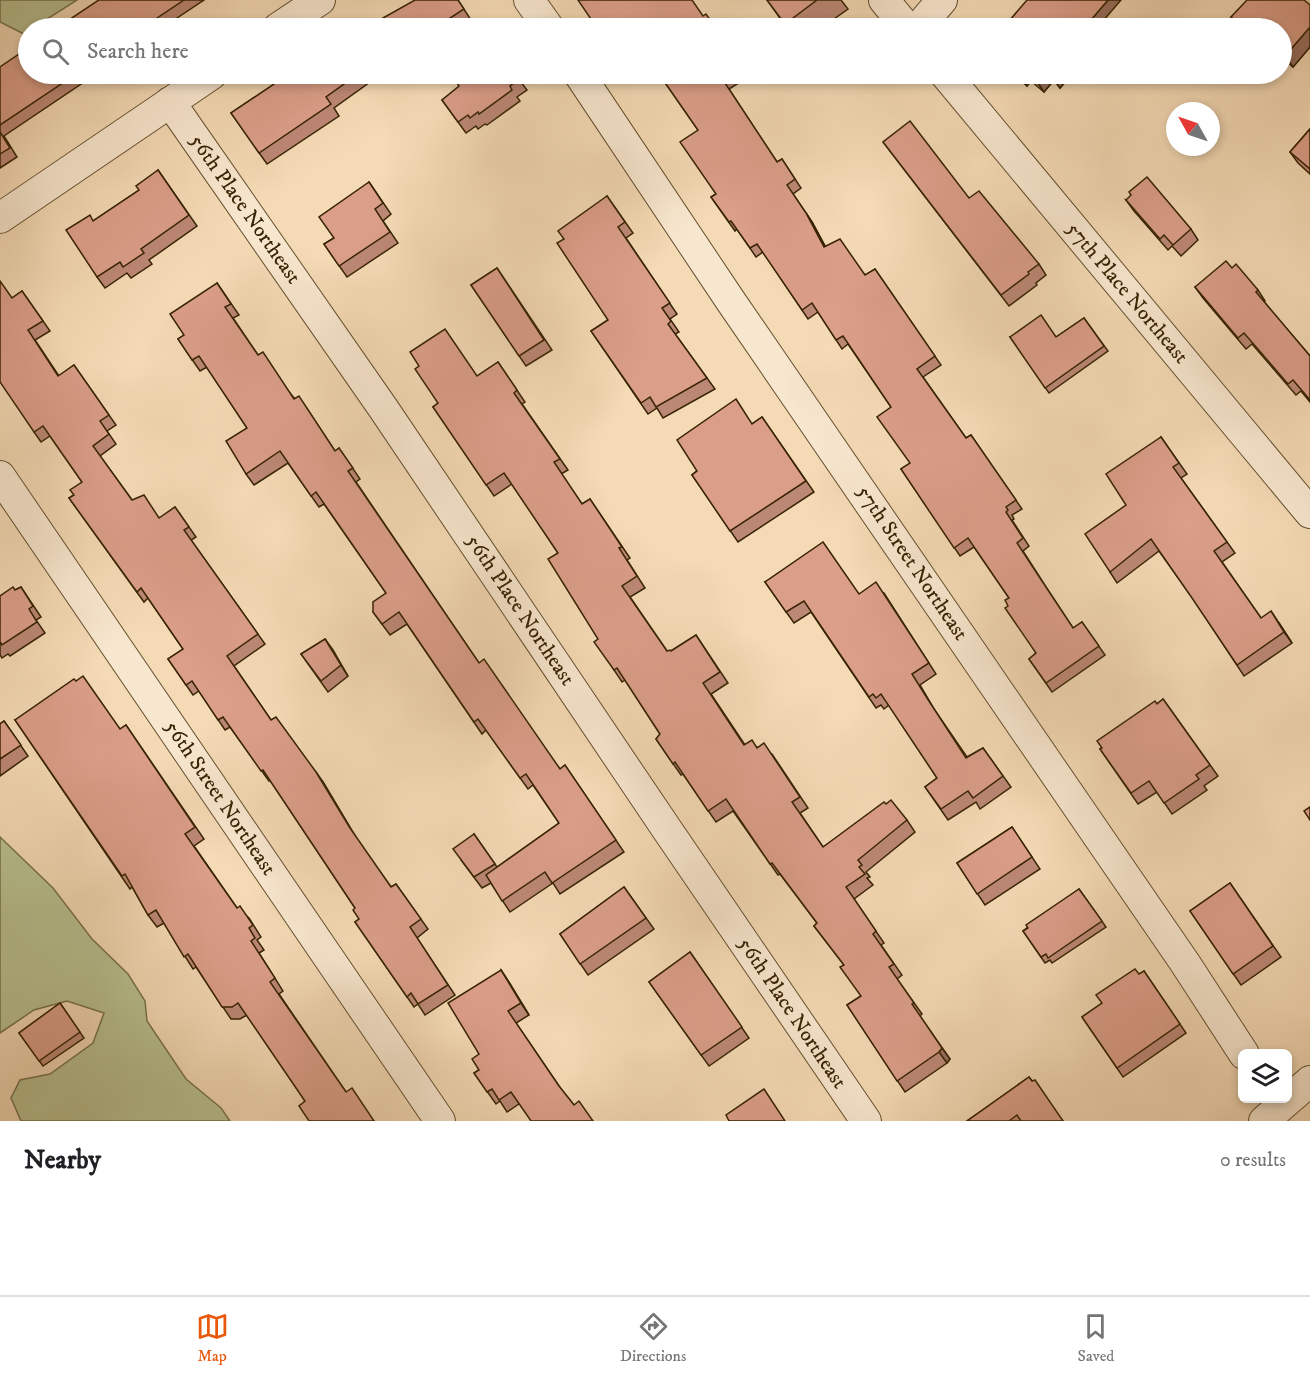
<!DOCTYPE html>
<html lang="en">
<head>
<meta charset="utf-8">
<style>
  :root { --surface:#fff; --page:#f6f6f6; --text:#202124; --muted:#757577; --line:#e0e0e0; --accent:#ea580c }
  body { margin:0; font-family:"IM FELL DW Pica",serif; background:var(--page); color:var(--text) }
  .controls { position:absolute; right:18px; bottom:18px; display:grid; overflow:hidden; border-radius:9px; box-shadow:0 3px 9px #0003 }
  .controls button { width:54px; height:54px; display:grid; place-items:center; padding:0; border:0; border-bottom:2px solid var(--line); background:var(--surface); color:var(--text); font:30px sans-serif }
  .compass { position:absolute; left:1166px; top:102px; width:54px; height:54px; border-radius:50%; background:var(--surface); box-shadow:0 3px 9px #0003; rotate:310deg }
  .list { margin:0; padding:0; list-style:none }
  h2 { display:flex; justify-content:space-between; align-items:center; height:78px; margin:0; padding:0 24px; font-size:26px }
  h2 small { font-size:20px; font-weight:400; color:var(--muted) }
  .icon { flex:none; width:33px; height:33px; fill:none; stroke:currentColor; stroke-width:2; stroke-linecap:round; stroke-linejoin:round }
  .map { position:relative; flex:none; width:1310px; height:1121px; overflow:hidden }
  .search { position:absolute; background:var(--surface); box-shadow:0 3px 9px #0003; left:18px; right:18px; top:18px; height:66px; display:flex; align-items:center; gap:15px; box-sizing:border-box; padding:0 21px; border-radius:33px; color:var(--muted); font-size:22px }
  .sheet { height:174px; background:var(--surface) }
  nav { display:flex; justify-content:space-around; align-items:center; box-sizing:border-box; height:84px; border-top:2px solid var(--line); background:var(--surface); font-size:16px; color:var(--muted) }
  nav a { display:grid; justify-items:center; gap:3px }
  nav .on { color:var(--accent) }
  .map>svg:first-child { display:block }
</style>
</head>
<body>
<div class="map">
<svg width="1310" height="1121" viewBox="0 0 1310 1121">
  <rect width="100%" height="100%" fill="#f4dab5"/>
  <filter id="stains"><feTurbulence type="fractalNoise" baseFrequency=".00333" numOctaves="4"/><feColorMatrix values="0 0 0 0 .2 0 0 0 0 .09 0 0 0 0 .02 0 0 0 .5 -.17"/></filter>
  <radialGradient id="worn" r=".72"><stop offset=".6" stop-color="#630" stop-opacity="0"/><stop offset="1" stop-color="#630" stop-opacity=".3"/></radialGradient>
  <g fill="#b8c090" stroke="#78724a" stroke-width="1.5">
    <path d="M0,0H77L33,28H28V31L24,34L0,22Z"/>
    <path d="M0,837L53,888L92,939L128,974L145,1001L147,1021L186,1079L221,1108L230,1121H21L11,1098L20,1080L50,1074L93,1043L104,1013L67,1001L34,1010L0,1033Z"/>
  </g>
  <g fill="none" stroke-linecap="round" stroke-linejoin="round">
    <g stroke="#665130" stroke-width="32">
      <g id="minor">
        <path d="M529,0L549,28"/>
        <path d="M884,0L907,28"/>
        <path d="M278,28L320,0"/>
        <path d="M918,28L942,0"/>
        <path d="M579,74L730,300L1185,963L1244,1054"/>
        <path d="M945,74L1310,513"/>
        <path d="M170,102L383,408L666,828L866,1121"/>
        <path d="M0,218L212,74"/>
        <path d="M0,476L440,1121"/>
        <path d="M1264,1121L1310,1081"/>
      </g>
    </g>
    <use href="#minor" stroke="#f8e7cf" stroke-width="30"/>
  </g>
  <g fill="#bc8876" stroke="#372303" stroke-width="1.5">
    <path d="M99,0H204L162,28H57Z"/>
    <path d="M458,0L471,20L459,28H368Z"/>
    <path d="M767,0H841L848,9L821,28H787Z"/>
    <path d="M1310,5V47L1293,67L1281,57V28H1239L1231,17Z"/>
    <path d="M0,67L28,74H96L4,136L17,157L0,168Z"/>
    <path d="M289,74H394L384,80L380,75L334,108L339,116L267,164L231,113Z"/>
    <path d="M515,74L527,90L517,97L520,101L487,125L485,124L478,129L476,126L466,133L442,100Z"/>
    <path d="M659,74H746L748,77L729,89L777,162L782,159L801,188L793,194L812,222L825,246L866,275L875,269L941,365L923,377L966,438L971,435L1022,509L1012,515L1014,519L1012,520L1029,546L1023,551L1046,587L1073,628L1082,622L1105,655L1052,692L1029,659L1036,653L1008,606L1009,598L974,547L960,556L901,469L910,463L891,407L848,344L842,349L818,312L808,319L763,252L756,257L737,229L735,231L711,197L716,194L698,130Z"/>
    <path d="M1013,74H1072L1060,88L1054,80L1044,92L1031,81L1027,86Z"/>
    <path d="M1310,129V174L1298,163L1290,152Z"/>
    <path d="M883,142L969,198L1039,264L1046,275L1036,283L1037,285L1009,306Z"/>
    <path d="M158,170L197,226L149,260L152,264L131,278L127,273L105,288L97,277L93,221L139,190Z"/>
    <path d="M369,182L391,214L383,221L398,243L347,277L324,244L334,238Z"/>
    <path d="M607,196L633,233L626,238L677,314L670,319L679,332L675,334L715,389L663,418L657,408L648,414L591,331L608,320L564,239Z"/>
    <path d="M1126,200L1191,229L1198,240L1181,256L1172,246L1168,250L1134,211Z"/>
    <path d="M497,268L552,350L526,366L471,285Z"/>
    <path d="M1232,268L1258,290L1265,301L1264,302L1310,356V402L1301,391L1296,395L1252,344L1246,349L1203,298L1195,287Z"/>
    <path d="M217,283L239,315L233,318L258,355L295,399L306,407L335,451L339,448L360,479L356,482L479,663L560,769L565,765L624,852L560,894L553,883L510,912L491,883L482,888L461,860L474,834L497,867L559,823L533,785L528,789L486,730L482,734L407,624L390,635L373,612L386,593L324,504L319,507L288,463L254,485L246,474L247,428L207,367L200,371L178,339L184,335Z"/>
    <path d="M22,291L50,331L35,340L59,376L74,365L116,425L107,431L116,444L100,456L132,500L160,518L175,507L196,537L191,540L265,644L234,666L271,720L323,782L356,838L391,887L396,884L428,929L417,938L455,995L425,1015L418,1004L414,1007L355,922L359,919L355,908L270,780L269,781L230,727L225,730L199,691L193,695L168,659L183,649L148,598L144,602L69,498L74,495L82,482L50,436L41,442L34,432L12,298Z"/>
    <path d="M1084,318L1108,351L1049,393L1010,337H1056Z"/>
    <path d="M498,362L525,402L522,404L568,470L561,474L582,504L590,499L630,558L627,560L645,588L630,597L667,651H671L696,635L728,683L711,694L745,745L757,747L772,754L808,808L800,813L823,847L886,804L907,820L915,832L866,872L870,877L867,878L873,885L854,899L884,943L881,945L902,975L897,979L922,1014L920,1016L950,1059L947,1063L905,1092L847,1005L861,996L844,965L814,926L817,923L780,874L778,875L733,811L716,822L683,774L681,775L656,739L660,734L625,680L622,682L614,670L558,553L512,484L494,496L433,407L438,403L419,366L477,376Z"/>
    <path d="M762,417L814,492L738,542L692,475L753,423Z"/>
    <path d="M1161,437L1187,474L1181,478L1235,553L1222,562L1261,618L1279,623L1292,643L1244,676L1194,600L1159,551L1117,583L1110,572L1126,505Z"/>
    <path d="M765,582L859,594L884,593L936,674L920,685L934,709L967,757L983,748L1011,787L980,809L976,802L948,820L925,787L937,778L889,705L884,709L881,705L876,708L811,612L794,623Z"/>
    <path d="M21,587L41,617L36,620L45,633L10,656L8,654L2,658L0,655V596L15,590Z"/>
    <path d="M325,639L348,676L328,692L301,654Z"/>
    <path d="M1163,699L1218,776L1204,786L1207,790L1172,814L1157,792L1138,804L1100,749Z"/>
    <path d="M15,720L120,729L126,725L204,839L194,846L237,908L249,918L261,937L257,940L264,950L259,953L283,991L279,994L346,1092L374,1121L305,1101L247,1015L240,1019H231L196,967L193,969L164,923L157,927L148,915L132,887L130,889Z"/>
    <path d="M4,721L28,756L0,776V724Z"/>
    <path d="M1012,827L1040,869L985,905L957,863Z"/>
    <path d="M1230,883L1281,957L1241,985L1190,911Z"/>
    <path d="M624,887L654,929L588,975L560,934Z"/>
    <path d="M1079,889L1106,927L1052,963L1050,960L1045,963L1023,931Z"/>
    <path d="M690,952L749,1038L709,1066L649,982Z"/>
    <path d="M501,970L529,1015L516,1023L561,1089L574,1105L593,1121L519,1104L507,1112L500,1101L496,1104L474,1073L479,1070Z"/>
    <path d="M1144,971L1186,1033L1123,1077L1082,1017L1102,1003Z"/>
    <path d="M60,1003L84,1038L43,1066L19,1033Z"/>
    <path d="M1029,1077L1063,1121H967Z"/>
  </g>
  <g fill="#996f60" stroke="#372303" stroke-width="1.5">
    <path d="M1108,0H1121L1097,28H1084Z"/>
    <path d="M1310,27V47L1293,67L1285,56Z"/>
    <path d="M1024,74H1026L1031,81L1027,86L1021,77Z"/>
    <path d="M1046,74H1049L1054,80L1044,92L1038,83Z"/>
    <path d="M1058,74H1072L1060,88L1054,79Z"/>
    <path d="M806,213L812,222L830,255L824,247Z"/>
    <path d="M1271,611L1279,623L1292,643L1284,632Z"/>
    <path d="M325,639L333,650L348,676L341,665Z"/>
    <path d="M316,772L323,782L357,839L350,828Z"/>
    <path d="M501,970L509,982L529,1015L521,1003Z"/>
    <path d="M942,1048L950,1059L947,1063L939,1052Z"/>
  </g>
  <g fill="#db9e89" stroke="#372303" stroke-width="1.5">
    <path d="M99,0H184L142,28H57Z"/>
    <path d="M415,0H458L464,9L435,28H368L367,27Z"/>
    <path d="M578,0H692L703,16L706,14L716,28H597Z"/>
    <path d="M767,0H817L785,24Z"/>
    <path d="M1027,0H1108L1084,28H1003Z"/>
    <path d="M1247,0H1304L1310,5V27L1285,56L1281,52V28H1245L1231,17Z"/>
    <path d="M28,48V74H76L0,125V67Z"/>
    <path d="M289,74H358L326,97L331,104L259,153L231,113Z"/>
    <path d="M458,74H515L519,79L510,86L512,90L479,114L478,112L470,118L468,115L458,122L442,100L459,86L453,77Z"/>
    <path d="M659,74H734L723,80L777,162L782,159L795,179L787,185L806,213L824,247L840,239L865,275L875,269L935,356L917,369L966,438L971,435L1016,500L1006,507L1008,510L1006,512L1023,538L1017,543L1040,578L1073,628L1082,622L1099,646L1046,683L1029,659L1036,653L1005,608L1008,606L1005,600L1009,598L968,538L954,548L901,469L910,463L877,417L891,407L843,336L836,340L812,303L802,310L757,244L750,248L731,221L729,222L711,197L716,194L680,142L698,130Z"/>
    <path d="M1017,74H1024L1021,77Z"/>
    <path d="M1027,74H1046L1038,83Z"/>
    <path d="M1049,74H1058L1054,79Z"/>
    <path d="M910,121L969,198L979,191L1039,264L1028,272L1029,274L1001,295L883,142Z"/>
    <path d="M1310,129V169L1290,152Z"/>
    <path d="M0,132L10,148L0,154Z"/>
    <path d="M158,170L189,215L141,249L144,253L123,267L120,262L97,277L66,230L90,215L93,221L139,190L136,186Z"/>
    <path d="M1147,177L1191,229L1173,245L1164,235L1160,239L1126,200L1131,195L1129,192Z"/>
    <path d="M369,182L383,203L375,209L390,232L339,266L324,244L334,238L319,217Z"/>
    <path d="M607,196L625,222L618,227L670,303L662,308L671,321L668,324L707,378L656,407L650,397L641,403L591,331L608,320L557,243L564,239L558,231Z"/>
    <path d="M1226,261L1232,268L1236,264L1258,290L1256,292L1310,356V400L1293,380L1288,384L1244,333L1238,338L1195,287Z"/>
    <path d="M497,268L544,340L519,356L471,285Z"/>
    <path d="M0,281L12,298L22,291L43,321L28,330L58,376L74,365L109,415L100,421L109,434L93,446L132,500L144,495L159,518L175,507L189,527L184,530L258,634L227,656L271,720L276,717L316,772L350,828L391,887L396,884L421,919L410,927L448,985L418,1004L411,993L407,997L355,922L359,919L353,910L355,908L263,770L261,771L223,717L218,720L192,681L186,685L168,659L183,649L141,588L137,592L69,498L74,495L70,490L82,482L43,426L34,432L0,382Z"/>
    <path d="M217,283L231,304L225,307L258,355L263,352L294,399L299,396L335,451L339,448L353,468L348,471L479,663L484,659L560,769L565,765L616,840L552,883L545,872L502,901L486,875L559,823L526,774L520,778L478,719L474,722L399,612L382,624L373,612V602L386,593L316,492L311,496L280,451L246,474L226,441L247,428L199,356L192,360L178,339L184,335L170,314Z"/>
    <path d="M1041,315L1056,337L1084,318L1104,346L1045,388L1010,337Z"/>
    <path d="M445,329L477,376L498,362L517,390L514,393L560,459L554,462L582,504L590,499L622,547L619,548L637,576L622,586L667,651L670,650L671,651L696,635L720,672L703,683L744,745L752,740L757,748L764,743L800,797L792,802L823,847L884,802L886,804L891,800L907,820L858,860L862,865L859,867L865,874L846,887L876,931L873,934L894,964L889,967L914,1003L912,1004L942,1048L939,1052L897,1081L847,1005L861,996L840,967L844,965L814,926L817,923L772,863L770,864L726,799L708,811L675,762L673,764L656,739L660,734L617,668L614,670L594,642L598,639L548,559L558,553L504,473L486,485L433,407L438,403L415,369L419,366L410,352Z"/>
    <path d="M736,399L752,424L762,417L806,481L730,531L692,475L697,471L677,440Z"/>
    <path d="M1161,437L1179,463L1173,467L1227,542L1214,551L1261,618L1271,611L1284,632L1237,665L1192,598L1151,539L1110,572L1085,534L1126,505L1106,474Z"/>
    <path d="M823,542L859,594L876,582L929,663L912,674L927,698L966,758L983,748L1003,776L973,798L968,791L941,809L925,787L937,778L881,694L876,698L873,694L869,697L804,601L786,612L765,582Z"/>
    <path d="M13,587L15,590L21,587L33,606L29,609L37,622L2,645L1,643L0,644V596Z"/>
    <path d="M325,639L341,665L321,681L301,654Z"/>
    <path d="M83,676L120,729L126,725L195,827L185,834L237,908L240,906L253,925L249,928L255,938L251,941L275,978L270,982L346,1092L352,1088L374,1121H309L299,1106L305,1101L238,1003L232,1007H222L188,954L184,957L156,910L148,915L125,874L122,876L15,720L74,679L76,681Z"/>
    <path d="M1163,699L1210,765L1196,775L1199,779L1164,803L1149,781L1131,793L1100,749L1102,748L1097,741L1155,701L1157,704Z"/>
    <path d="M4,721L21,745L0,759V724Z"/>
    <path d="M1310,807V820L1304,811Z"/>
    <path d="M1012,827L1032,857L977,894L957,863Z"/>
    <path d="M474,834L495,864L474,877L453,849Z"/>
    <path d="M1230,883L1273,946L1233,974L1190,911Z"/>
    <path d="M624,887L646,918L580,964L560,934Z"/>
    <path d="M1079,889L1102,921L1048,958L1046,954L1041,957L1023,931L1028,928L1026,925Z"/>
    <path d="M690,952L742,1027L701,1055L649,982Z"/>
    <path d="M1135,969L1139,974L1144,971L1180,1024L1117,1068L1082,1017L1102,1003L1096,995Z"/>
    <path d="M501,970L521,1003L508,1011L559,1086L574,1105L579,1101L593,1121H531L511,1092L499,1100L492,1089L487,1092L474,1073L479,1070L472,1059L479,1054L448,1003Z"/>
    <path d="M60,1003L80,1032L39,1061L19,1033Z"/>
    <path d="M1029,1077L1032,1081L1035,1080L1063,1121H1021L1017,1115L1009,1121H967Z"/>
    <path d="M764,1089L785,1121H729L726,1115Z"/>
  </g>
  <g text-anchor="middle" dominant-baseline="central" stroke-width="4.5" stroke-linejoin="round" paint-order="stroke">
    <g font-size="21" fill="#372303" stroke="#f8e7cf">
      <text transform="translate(245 209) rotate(55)">56th Place Northeast</text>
      <text transform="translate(1127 293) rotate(50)">57th Place Northeast</text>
      <text transform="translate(912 563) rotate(56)">57th Street Northeast</text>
      <text transform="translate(520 610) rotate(56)">56th Place Northeast</text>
      <text transform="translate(220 798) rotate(56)">56th Street Northeast</text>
      <text transform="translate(792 1013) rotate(56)">56th Place Northeast</text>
    </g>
  </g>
  <rect width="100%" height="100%" filter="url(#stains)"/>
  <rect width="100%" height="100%" fill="url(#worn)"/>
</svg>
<div class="controls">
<button><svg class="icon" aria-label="layers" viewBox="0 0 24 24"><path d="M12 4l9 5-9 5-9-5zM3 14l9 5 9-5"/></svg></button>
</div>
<svg class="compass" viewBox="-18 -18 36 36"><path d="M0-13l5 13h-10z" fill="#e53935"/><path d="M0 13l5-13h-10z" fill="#757577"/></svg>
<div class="search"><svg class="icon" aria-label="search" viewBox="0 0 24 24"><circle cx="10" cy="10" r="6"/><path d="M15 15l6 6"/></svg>Search here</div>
</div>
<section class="sheet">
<h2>Nearby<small>0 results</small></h2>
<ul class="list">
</ul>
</section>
<nav>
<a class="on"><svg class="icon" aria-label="map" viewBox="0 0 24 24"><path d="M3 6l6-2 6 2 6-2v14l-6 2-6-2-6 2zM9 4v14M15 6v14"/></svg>Map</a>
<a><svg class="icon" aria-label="directions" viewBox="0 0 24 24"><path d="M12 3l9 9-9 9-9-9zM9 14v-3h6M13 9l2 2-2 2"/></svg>Directions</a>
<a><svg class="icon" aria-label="saved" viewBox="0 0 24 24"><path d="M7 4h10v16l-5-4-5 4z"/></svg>Saved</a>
</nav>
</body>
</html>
